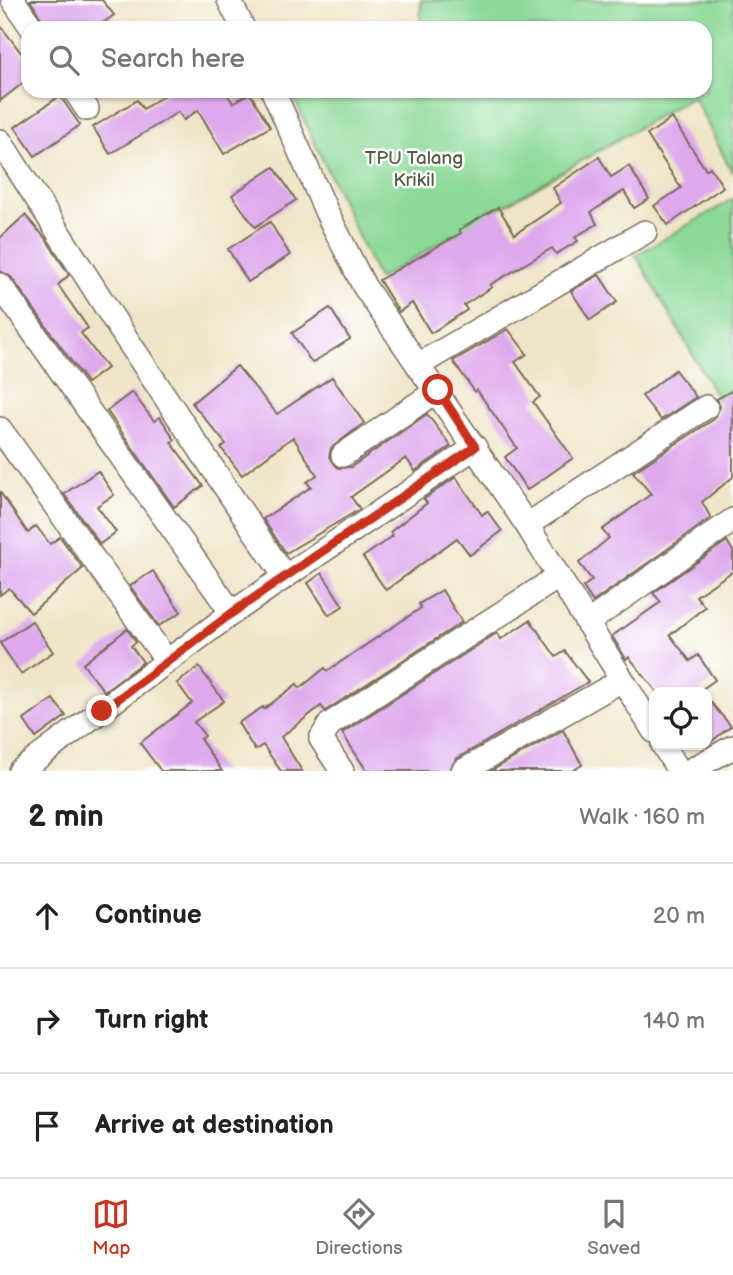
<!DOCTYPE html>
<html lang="en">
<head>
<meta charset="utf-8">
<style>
  :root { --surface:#fff; --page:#f2f2f2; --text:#222; --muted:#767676; --line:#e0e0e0; --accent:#c8321e }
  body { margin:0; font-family:"Balsamiq Sans",sans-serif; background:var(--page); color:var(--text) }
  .controls { position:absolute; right:21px; bottom:21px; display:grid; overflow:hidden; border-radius:14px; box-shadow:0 2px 5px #0004 }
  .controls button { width:63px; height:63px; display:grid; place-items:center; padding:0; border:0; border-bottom:2px solid var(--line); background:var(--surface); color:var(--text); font:35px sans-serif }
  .stop { position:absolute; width:21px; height:21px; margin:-16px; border:5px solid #c8321e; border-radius:50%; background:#fff }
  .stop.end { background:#c8321e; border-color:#fff; box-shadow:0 2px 7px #0008 }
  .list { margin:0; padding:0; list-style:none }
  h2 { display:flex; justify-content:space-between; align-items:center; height:91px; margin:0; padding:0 28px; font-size:30px }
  h2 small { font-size:23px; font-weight:400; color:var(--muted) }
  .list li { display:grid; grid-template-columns:46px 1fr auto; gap:21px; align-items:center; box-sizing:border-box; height:105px; padding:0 28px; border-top:2px solid var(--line) }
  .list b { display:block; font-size:26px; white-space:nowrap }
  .list em { font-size:23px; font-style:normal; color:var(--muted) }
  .icon { flex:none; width:38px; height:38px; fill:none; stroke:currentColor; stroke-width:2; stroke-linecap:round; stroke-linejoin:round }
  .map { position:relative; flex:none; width:733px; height:771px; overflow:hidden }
  .search { position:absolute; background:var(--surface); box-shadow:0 2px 5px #0004; left:21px; right:21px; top:21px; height:77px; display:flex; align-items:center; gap:18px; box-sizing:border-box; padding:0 24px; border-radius:21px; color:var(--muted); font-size:26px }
  .sheet { height:406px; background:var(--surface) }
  nav { display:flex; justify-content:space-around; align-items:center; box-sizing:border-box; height:98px; border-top:2px solid var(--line); background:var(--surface); font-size:19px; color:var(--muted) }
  nav a { display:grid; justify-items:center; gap:4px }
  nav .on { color:var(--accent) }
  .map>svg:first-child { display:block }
</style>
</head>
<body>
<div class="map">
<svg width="733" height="771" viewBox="0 0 733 771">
  <rect width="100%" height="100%" fill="#fff"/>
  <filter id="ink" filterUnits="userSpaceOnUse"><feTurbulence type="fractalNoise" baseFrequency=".0143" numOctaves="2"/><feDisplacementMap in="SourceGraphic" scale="14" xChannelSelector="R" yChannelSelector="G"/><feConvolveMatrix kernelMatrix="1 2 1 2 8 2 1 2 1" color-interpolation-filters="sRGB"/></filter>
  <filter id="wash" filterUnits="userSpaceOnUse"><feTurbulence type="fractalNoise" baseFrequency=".00686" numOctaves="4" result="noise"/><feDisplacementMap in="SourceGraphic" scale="28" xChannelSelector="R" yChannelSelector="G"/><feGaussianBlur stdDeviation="1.57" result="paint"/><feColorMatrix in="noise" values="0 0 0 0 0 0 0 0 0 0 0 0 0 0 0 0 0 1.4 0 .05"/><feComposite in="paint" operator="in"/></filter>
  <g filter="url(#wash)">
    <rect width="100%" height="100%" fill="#efe5c8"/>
    <g fill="#8cd998" stroke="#64825b" stroke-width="2">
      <path d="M421,0H733V174L693,96L378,279L292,94L314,91H705V28H420Z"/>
      <path d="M733,199V423L732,424L636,255Z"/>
    </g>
    <g id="blocks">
      <g fill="#dea9ed">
        <path d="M30,0H102L114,15L96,28H58L52,20L45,25Z"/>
        <path d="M0,25L28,62V79L0,101Z"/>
        <path d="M171,91H225L233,103L250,93L270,127L224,154L198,110L184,120L178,112L110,154L93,127L137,100L143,109Z"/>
        <path d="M60,96L80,125L35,156L15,127Z"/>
        <path d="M672,118L706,170L710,167L723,187L668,225L654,206L681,188L647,135Z"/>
        <path d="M599,157L611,177L629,166L649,199L634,208L624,191L591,212L597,224L575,237L578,241L556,254L552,248L490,285L492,287L464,305L467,310L431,333L412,303L399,312L379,280L461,233L459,230L498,207L515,234L561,203L553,188Z"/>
        <path d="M274,167L296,200L255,227L232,195Z"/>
        <path d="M25,215L46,239L69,275L58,285L88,328L81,333L107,368L87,383L11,277L0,271V238Z"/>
        <path d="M270,222L290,255L248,282L228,249Z"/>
        <path d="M599,275L617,302L590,320L571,291Z"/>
        <path d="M330,308L350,339L312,363L292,333Z"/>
        <path d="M508,329L527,354L515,362L540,397L533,402L573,458L527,490L505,457L517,448L477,390L475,392L453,361Z"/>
        <path d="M237,366L277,414L332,377L364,423L331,448L329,457L338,468L351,467L427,414L451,446L415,471L406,458L351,497L360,509L286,553L263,519L311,487L307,482L317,475L293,437L242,475L221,448L226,444L192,403Z"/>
        <path d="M675,370L696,397L661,420L642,396Z"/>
        <path d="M733,390V477L702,502L711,518L593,602L583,587L592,580L579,563L609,538L602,530L651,494L633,472L714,419L720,407L717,399Z"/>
        <path d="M132,392L154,421L160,417L175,440L171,442L203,486L174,507L107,411Z"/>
        <path d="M98,471L114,495L97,506L116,532L100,544L64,494Z"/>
        <path d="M456,477L482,515L487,511L502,531L470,555L457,538L386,590L363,557L393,536L390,532L427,503L424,499Z"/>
        <path d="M0,492L28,533L36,526L50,544L60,537L83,568L31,613L9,588L0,595Z"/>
        <path d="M727,541L733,551V571L696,596L705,607L670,635L690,661L698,655L715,680L698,692H657L629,657L626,659L612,636L661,602L653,593Z"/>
        <path d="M153,571L181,612L159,626L130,586Z"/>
        <path d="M322,573L343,606L329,615L308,583Z"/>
        <path d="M442,590L462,622L325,711L321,706L281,737L302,771H281L263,745L255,750L238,723L263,707L264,709L297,684L300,688L325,668L327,671L421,608L419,604Z"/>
        <path d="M530,620L556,657L565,651L588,682L456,759L449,771H367L342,733L497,633L501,639Z"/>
        <path d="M32,621L53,652L21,674L0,643Z"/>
        <path d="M127,629L136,642L131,646L143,662L104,691L83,664Z"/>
        <path d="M199,667L224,701L194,722L205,736L200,739L222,771H161L140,743L192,703L177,683Z"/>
        <path d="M707,698L731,726L707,745Z"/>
        <path d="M53,699L66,716L36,738L24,720Z"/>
        <path d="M563,730L582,765L572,771H491Z"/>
      </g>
    </g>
  </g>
  <g filter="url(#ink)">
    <use href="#blocks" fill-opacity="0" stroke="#7a6b5a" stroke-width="2"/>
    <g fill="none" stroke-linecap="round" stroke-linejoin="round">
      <g stroke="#7a6b5a" stroke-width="26">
        <g id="minor">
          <path d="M13,0L32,28"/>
          <path d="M229,0L243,28"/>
          <path d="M75,91L87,109"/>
          <path d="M273,91L327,213L364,286L527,525L654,731"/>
          <path d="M0,141L120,329L285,577"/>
          <path d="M0,285L232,613"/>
          <path d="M420,364L645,232"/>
          <path d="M0,429L167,661"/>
          <path d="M343,455L438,390"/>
          <path d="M527,525L706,407"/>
          <path d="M587,623L733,520"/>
          <path d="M663,745L679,771"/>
          <path d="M20,771L232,613L475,447"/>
          <path d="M342,771L321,739L330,724L558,577"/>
          <path d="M463,771L622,680"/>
          <path d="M689,771L733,747"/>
        </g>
      </g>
      <use href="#minor" stroke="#fff" stroke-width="23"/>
    </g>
  </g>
  <g fill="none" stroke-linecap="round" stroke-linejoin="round" filter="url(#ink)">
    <path stroke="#c8321e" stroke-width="9" d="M102,711L232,613L475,447L438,390"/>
  </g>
  <g text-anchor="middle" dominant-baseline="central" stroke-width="5" stroke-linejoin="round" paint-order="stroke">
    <g font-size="19" fill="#535f43" stroke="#fff">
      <text x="414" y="158">TPU Talang<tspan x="414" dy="22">Krikil</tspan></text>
    </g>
  </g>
</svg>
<div class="controls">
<button><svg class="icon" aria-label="locate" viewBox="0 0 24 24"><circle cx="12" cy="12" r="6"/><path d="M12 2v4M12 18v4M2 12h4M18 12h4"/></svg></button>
</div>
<div class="stop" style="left:438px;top:390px"></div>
<div class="stop end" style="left:102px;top:711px"></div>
<div class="search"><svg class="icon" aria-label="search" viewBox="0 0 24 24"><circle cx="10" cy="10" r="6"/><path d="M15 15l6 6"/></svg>Search here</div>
</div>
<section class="sheet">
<h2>2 min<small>Walk · 160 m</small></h2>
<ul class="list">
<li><svg class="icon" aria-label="ahead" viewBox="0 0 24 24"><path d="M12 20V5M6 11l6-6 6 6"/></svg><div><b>Continue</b></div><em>20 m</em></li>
<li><svg class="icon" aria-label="right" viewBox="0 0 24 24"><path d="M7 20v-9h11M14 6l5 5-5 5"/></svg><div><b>Turn right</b></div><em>140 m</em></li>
<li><svg class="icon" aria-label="arrive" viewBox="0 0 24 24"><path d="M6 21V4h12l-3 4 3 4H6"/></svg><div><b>Arrive at destination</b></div></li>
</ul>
</section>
<nav>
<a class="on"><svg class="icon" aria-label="map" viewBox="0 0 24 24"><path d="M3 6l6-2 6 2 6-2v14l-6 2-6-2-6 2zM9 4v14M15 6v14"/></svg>Map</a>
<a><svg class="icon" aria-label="directions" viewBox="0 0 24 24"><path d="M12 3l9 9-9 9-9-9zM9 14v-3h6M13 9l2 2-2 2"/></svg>Directions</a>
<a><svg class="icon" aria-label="saved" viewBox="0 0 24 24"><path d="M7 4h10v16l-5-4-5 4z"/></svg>Saved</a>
</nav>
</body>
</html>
